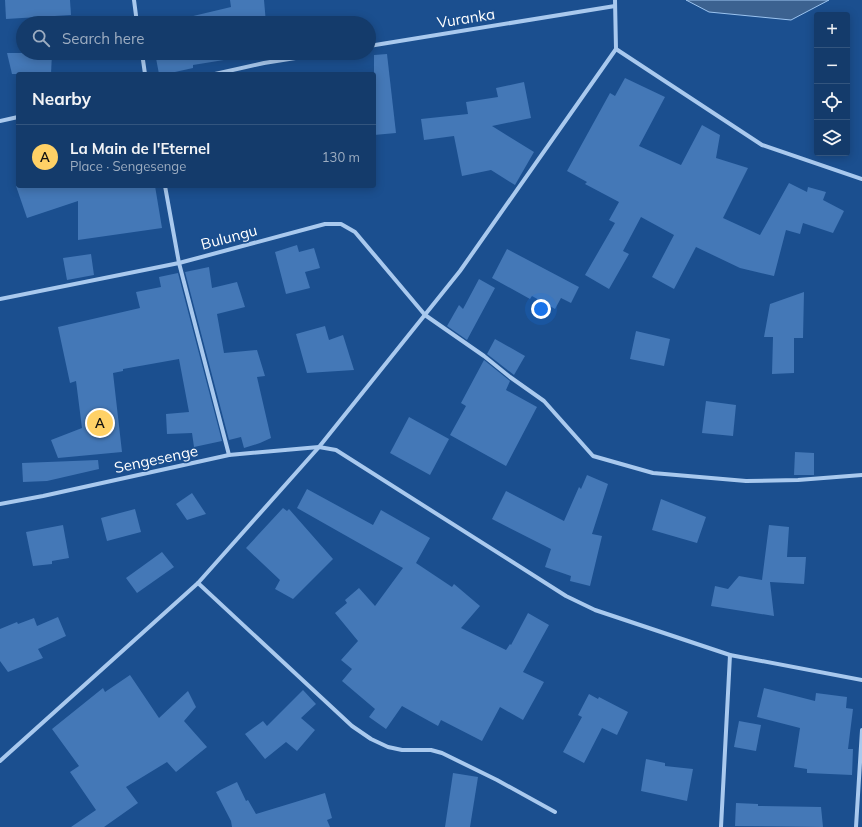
<!DOCTYPE html>
<html lang="en">
<head>
<meta charset="utf-8">
<style>
  :root { --surface:#143b6b; --page:#1d4271; --text:#f1f3f6; --muted:#9dadc1; --line:#33557e; --accent:#ffd166 }
  body { margin:0; font-family:Mulish,sans-serif; background:var(--page); color:var(--text) }
  .controls { position:absolute; right:12px; top:12px; display:grid; overflow:hidden; border-radius:4px; box-shadow:0 2px 10px #0003 }
  .controls button { width:36px; height:36px; display:grid; place-items:center; padding:0; border:0; border-bottom:1px solid var(--line); background:var(--surface); color:var(--text); font:20px sans-serif }
  .you { position:absolute; left:541px; top:309px; width:14px; height:14px; margin:-10px; border:3px solid #fff; border-radius:50%; background:#1a73e8; box-shadow:0 0 0 6px #1a73e833 }
  .badge { display:grid; place-items:center; width:26px; height:26px; border-radius:50%; background:var(--accent); color:#111; font-size:13px; font-weight:700 }
  .pin { position:absolute; translate:-50% -50%; border:2px solid #fff; box-shadow:0 1px 4px #0006 }
  .list { margin:0; padding:0; list-style:none }
  h2 { display:flex; justify-content:space-between; align-items:center; height:52px; margin:0; padding:0 16px; font-size:17px }
  h2 small { font-size:13px; font-weight:400; color:var(--muted) }
  .list li { display:grid; grid-template-columns:26px 1fr auto; gap:12px; align-items:center; box-sizing:border-box; height:64px; padding:0 16px; border-top:1px solid var(--line) }
  .list b { display:block; font-size:15px; white-space:nowrap }
  .list p { margin:0; font-size:13px; white-space:nowrap; color:var(--muted) }
  .list em { font-size:13px; font-style:normal; color:var(--muted) }
  .icon { flex:none; width:22px; height:22px; fill:none; stroke:currentColor; stroke-width:2; stroke-linecap:round; stroke-linejoin:round }
  .map { position:relative; flex:none; width:862px; height:827px; overflow:hidden }
  .search { position:absolute; background:var(--surface); box-shadow:0 2px 10px #0003; left:16px; top:16px; width:360px; height:44px; display:flex; align-items:center; gap:10px; box-sizing:border-box; padding:0 14px; border-radius:22px; color:var(--muted); font-size:15px }
  .panel { position:absolute; background:var(--surface); box-shadow:0 2px 10px #0003; left:16px; top:72px; width:360px; height:116px; border-radius:4px }
  .map>svg:first-child { display:block }
</style>
</head>
<body>
<div class="map">
<svg width="862" height="827" viewBox="0 0 862 827">
  <rect width="100%" height="100%" fill="#1b4f8f"/>
  <path fill="#3c6290" stroke="#9cc4f0" d="M686,0H829L791,20L709,12Z"/>
  <g fill="#4478b7">
    <path d="M5,0H70L71,15L6,19Z"/>
    <path d="M230,0H264L266,23H162L190,20L189,17L231,7Z"/>
    <path d="M7,53H52L51,74H12Z"/>
    <path d="M155,53H229L230,59L193,65V68L166,74H159Z"/>
    <path d="M387,54L396,133L374,135V55Z"/>
    <path d="M625,78L665,97L639,146L681,165L702,125L720,135L716,158L748,168L723,218L760,235L789,183L807,192L808,187L826,192L823,200L844,211L833,233L803,223L800,234L786,230L774,276L740,268L696,247L674,289L652,277L674,235L641,217L623,251L629,254L609,289L585,275L615,223L609,220L619,202L585,184L587,182L567,171L610,93L615,96Z"/>
    <path d="M524,82L531,118L492,126L534,152L515,185L491,170L462,176L454,136L424,140L421,119L468,114L466,102L498,97L496,88Z"/>
    <path d="M16,186H155L162,228L78,240V201L27,218Z"/>
    <path d="M297,245L299,252L314,248L320,268L305,272L310,288L286,294L275,252Z"/>
    <path d="M507,249L579,287L571,303L561,298L555,309L532,296L530,299L492,278Z"/>
    <path d="M91,254L94,275L67,280L63,258Z"/>
    <path d="M209,267L212,288L237,282L245,307L217,314L224,353L257,350L265,376L257,377L271,438L260,443L244,448L241,437L229,440L185,272Z"/>
    <path d="M178,273L222,441L194,447L192,433L167,434L166,414L189,412L179,359L123,369V371L113,373L122,452L58,458L51,440L82,428L76,381L70,383L58,327L140,308L136,292L161,287L159,277Z"/>
    <path d="M479,279L495,288L467,340L447,326L459,305L463,309Z"/>
    <path d="M804,292L803,338H794V373L772,374L773,337H764L770,304Z"/>
    <path d="M325,326L329,340L343,335L354,370L307,373L296,334Z"/>
    <path d="M636,331L670,339L664,366L630,359Z"/>
    <path d="M495,339L525,356L514,375L487,354Z"/>
    <path d="M484,360L510,381L506,390L537,407L506,466L450,435L466,406L461,403Z"/>
    <path d="M706,401L736,405L733,436L702,433Z"/>
    <path d="M409,417L449,439L430,475L390,453Z"/>
    <path d="M795,452L814,453V475H794Z"/>
    <path d="M98,460L99,469L47,481L23,482L22,463Z"/>
    <path d="M587,475L608,484L592,534L602,536L590,586L570,581L571,576L545,567L551,549L492,519L506,491L564,521L579,487L581,489Z"/>
    <path d="M307,489L373,525L381,510L430,538L416,563L452,587L454,584L480,606L461,628L506,650L510,644L511,645L528,613L549,625L523,672L544,682L523,720L500,707L482,741L441,720L438,726L402,706L386,729L369,717L375,709L342,681L352,669L341,660L358,641L335,613L347,603L345,600L359,588L375,606L403,568L297,508Z"/>
    <path d="M192,493L206,514L187,520L176,504Z"/>
    <path d="M661,499L706,517L697,543L652,530Z"/>
    <path d="M283,508L287,511L289,509L333,559L293,599L275,589L280,580L246,548Z"/>
    <path d="M135,509L141,532L107,541L101,518Z"/>
    <path d="M63,525L69,558L52,561V564L33,566L26,532Z"/>
    <path d="M769,525L789,527L787,557H806L804,584L770,582L774,616L711,606L715,586L728,589L739,576L762,580Z"/>
    <path d="M162,552L174,567L137,593L126,578Z"/>
    <path d="M58,617L66,636L38,649L43,658L8,672L0,661V629L17,622L18,624L34,618L37,626Z"/>
    <path d="M130,675L159,718L188,691L196,707L184,721L207,747L176,772L167,762L126,787L138,803L104,827H71L96,810L70,772L79,766L52,729L103,688L105,692Z"/>
    <path d="M764,688L815,701L816,693L847,697L846,708L853,709L848,749H853L852,775L807,773V769L794,767L800,728L757,717Z"/>
    <path d="M303,690L316,704L301,718L315,730L297,751L286,742L265,759L245,734L263,721L267,726Z"/>
    <path d="M589,694L598,699L599,697L628,712L617,735L602,728L584,763L563,752L582,717L578,715Z"/>
    <path d="M739,721L761,725L756,751L734,747Z"/>
    <path d="M646,759L665,763V766L693,769L687,801L641,791Z"/>
    <path d="M453,773L478,777L470,827H445Z"/>
    <path d="M237,782L246,801L248,800L256,814L325,793L332,818L327,820L330,827H232L231,821L216,792Z"/>
    <path d="M736,803L758,804V806L821,807L823,827L735,826Z"/>
  </g>
  <g fill="none" stroke-linecap="round" stroke-linejoin="round">
    <g stroke="#a9c9ee" stroke-width="4">
      <path d="M134,0L137,23"/>
      <path d="M369,46L615,6"/>
      <path d="M616,49L762,145L862,179"/>
      <path d="M142,53L145,74"/>
      <path d="M215,74L264,63L327,53"/>
      <path d="M0,121L18,117"/>
      <path d="M165,186L179,263L229,455"/>
      <path d="M0,299L179,263L325,224H341L355,232L425,315L484,356L510,377L544,401L593,456L653,473L746,481L798,480L862,475"/>
      <path d="M0,504L43,496L229,455L319,447L336,450L566,596L595,610L730,655L862,680"/>
      <path d="M198,583L352,726L371,739L388,747L402,750H431L442,753L497,780L555,812"/>
      <path d="M0,761L198,583L319,447L460,271L616,49L615,0"/>
      <path d="M721,827L730,655"/>
      <path d="M856,827L862,730"/>
    </g>
  </g>
  <g text-anchor="middle" dominant-baseline="central" stroke-width="3.5" stroke-linejoin="round" paint-order="stroke">
    <g font-size="15" fill="#fff" stroke="#1b4f8f">
      <text transform="translate(466 18) rotate(-9)">Vuranka</text>
      <text transform="translate(229 237) rotate(-15)">Bulungu</text>
      <text transform="translate(156 459) rotate(-12)">Sengesenge</text>
    </g>
  </g>
</svg>
<div class="controls">
<button>+</button>
<button>−</button>
<button><svg class="icon" aria-label="locate" viewBox="0 0 24 24"><circle cx="12" cy="12" r="6"/><path d="M12 2v4M12 18v4M2 12h4M18 12h4"/></svg></button>
<button><svg class="icon" aria-label="layers" viewBox="0 0 24 24"><path d="M12 4l9 5-9 5-9-5zM3 14l9 5 9-5"/></svg></button>
</div>
<div class="you"></div>
<div class="pin badge" style="left:100px;top:423px">A</div>
<div class="search"><svg class="icon" aria-label="search" viewBox="0 0 24 24"><circle cx="10" cy="10" r="6"/><path d="M15 15l6 6"/></svg>Search here</div>
<section class="panel">
<h2>Nearby<small></small></h2>
<ul class="list">
<li><span class="badge">A</span><div><b>La Main de l'Eternel</b><p>Place · Sengesenge</p></div><em>130 m</em></li>
</ul>
</section>
</div>
</body>
</html>
